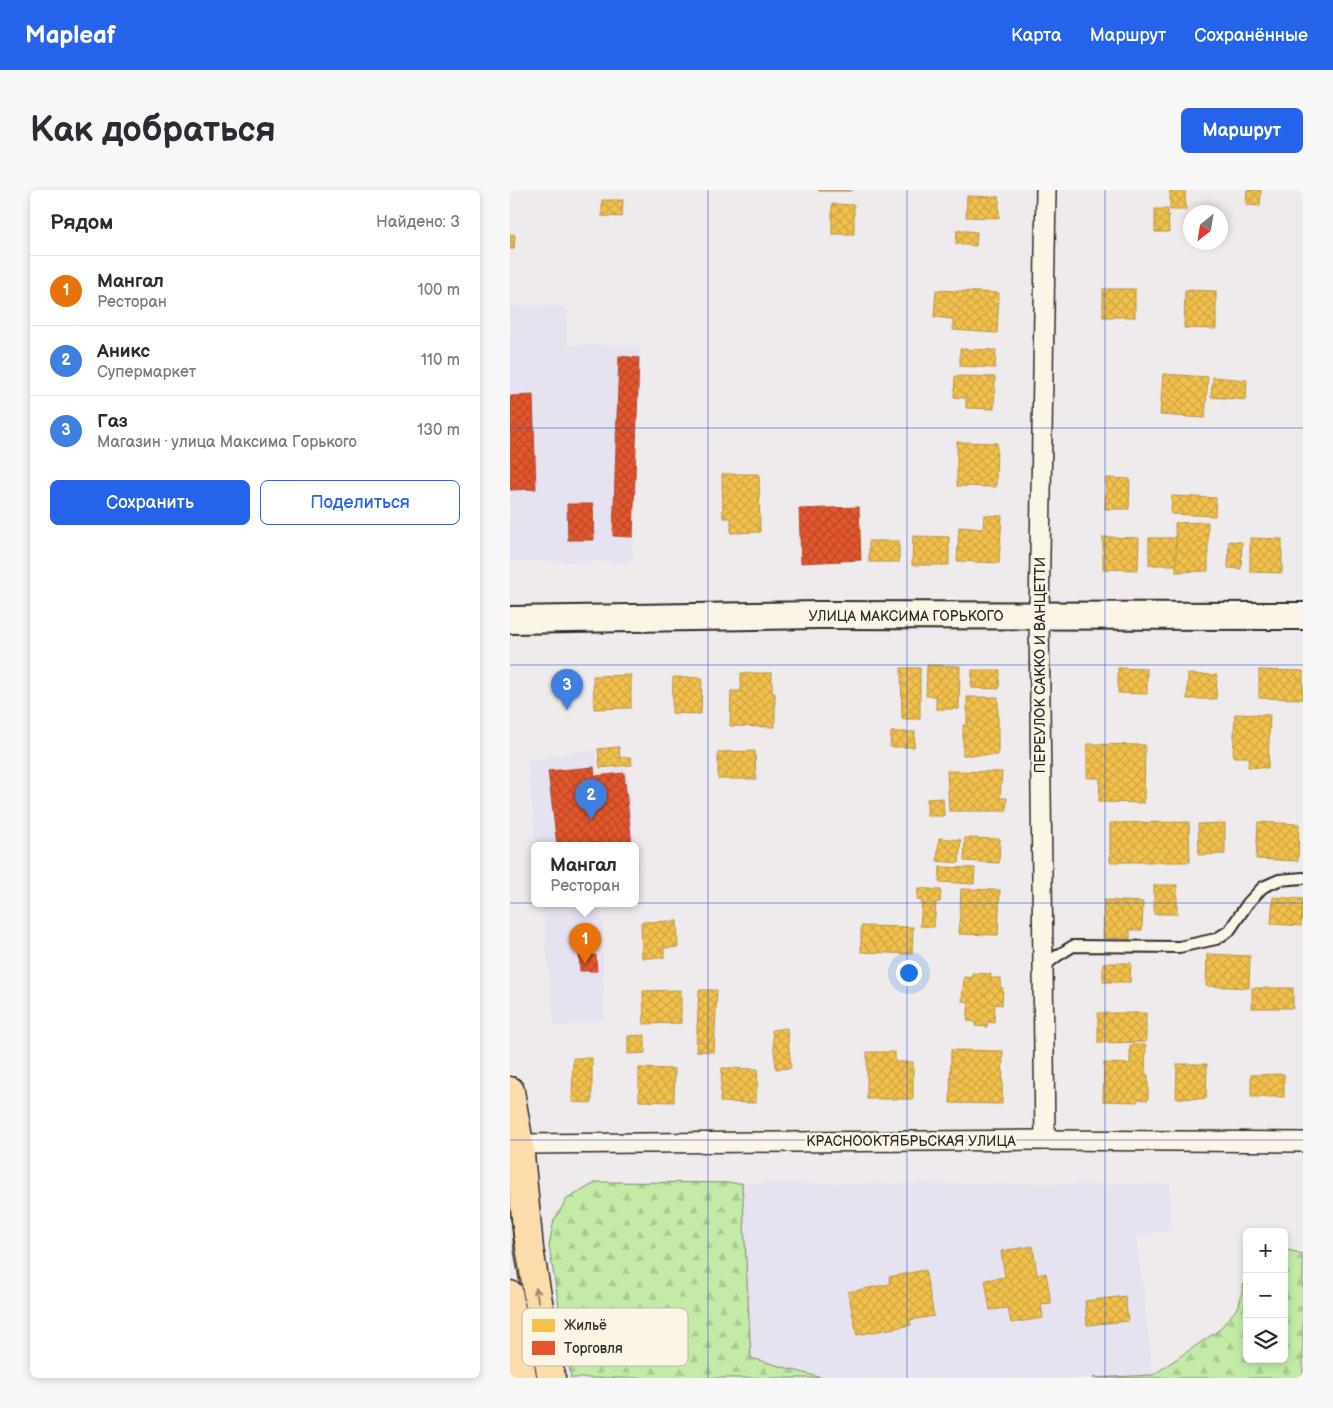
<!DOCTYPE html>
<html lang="ru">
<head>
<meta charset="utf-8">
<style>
  :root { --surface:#fff; --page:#f7f7f7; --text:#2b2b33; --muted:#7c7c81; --line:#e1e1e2; --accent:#2563eb }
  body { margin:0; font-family:"Balsamiq Sans",sans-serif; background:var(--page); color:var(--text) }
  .controls { position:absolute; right:15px; bottom:15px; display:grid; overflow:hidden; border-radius:8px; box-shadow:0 2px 8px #0003 }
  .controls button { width:45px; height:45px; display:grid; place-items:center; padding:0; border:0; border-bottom:1px solid var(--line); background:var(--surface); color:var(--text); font:25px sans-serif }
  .compass { position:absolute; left:673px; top:15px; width:45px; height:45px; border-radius:50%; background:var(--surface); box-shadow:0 2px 8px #0003; rotate:210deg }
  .you { position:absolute; left:398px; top:782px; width:18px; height:18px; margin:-12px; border:4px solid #fff; border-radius:50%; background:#1a73e8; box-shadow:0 0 0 8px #1a73e833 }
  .badge { display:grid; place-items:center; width:32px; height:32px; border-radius:50%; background:var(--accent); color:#fff; font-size:16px; font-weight:700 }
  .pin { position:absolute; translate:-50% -41px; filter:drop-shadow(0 1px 2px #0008) }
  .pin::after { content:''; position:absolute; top:26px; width:18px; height:15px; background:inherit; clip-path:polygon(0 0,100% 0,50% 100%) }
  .popup { position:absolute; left:21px; top:652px; width:108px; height:65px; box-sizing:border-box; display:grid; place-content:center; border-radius:8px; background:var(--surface); filter:drop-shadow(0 1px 4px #0005); font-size:16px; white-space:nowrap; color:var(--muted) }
  .popup b { font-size:19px; color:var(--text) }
  .popup::after { content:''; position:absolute; left:50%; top:100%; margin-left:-10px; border:10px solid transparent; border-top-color:var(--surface) }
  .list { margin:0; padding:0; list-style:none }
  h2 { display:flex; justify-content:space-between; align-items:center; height:65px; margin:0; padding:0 20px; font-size:21px }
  h2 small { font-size:16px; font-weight:400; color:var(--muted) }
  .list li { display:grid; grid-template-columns:32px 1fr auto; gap:15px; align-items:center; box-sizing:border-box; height:70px; padding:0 20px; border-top:1px solid var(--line) }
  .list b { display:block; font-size:19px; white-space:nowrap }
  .list p { margin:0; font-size:16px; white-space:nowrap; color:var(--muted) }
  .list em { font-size:16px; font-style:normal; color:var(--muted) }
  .actions { display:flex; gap:10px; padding:15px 20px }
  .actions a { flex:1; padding:11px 0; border:1px solid var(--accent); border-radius:8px; text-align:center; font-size:18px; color:var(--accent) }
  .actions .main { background:var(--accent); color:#fff }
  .icon { flex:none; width:28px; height:28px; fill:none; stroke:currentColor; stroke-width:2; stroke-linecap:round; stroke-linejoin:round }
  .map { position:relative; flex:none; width:793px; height:1188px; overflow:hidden; border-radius:8px }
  header { display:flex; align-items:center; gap:30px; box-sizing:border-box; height:70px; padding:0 25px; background:var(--accent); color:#fff }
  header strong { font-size:24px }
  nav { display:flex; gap:28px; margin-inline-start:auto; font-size:18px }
  .intro { display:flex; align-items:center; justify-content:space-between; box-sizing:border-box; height:120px; padding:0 30px }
  h1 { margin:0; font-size:35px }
  .button { padding:12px 22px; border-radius:8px; background:var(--accent); color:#fff; font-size:18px; font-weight:700 }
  main { display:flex; gap:30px; padding:0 30px }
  aside { flex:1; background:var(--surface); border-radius:8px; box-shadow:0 2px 8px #0003 }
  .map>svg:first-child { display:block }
</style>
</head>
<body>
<header>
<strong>Mapleaf</strong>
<nav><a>Карта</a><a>Маршрут</a><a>Сохранённые</a></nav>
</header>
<div class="intro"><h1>Как добраться</h1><a class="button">Маршрут</a></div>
<main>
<aside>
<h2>Рядом<small>Найдено: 3</small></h2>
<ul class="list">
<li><span class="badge" style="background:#e8710a">1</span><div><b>Мангал</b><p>Ресторан</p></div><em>100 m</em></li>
<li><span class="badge" style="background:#3f7fe0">2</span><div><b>Аникс</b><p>Супермаркет</p></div><em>110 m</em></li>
<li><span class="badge" style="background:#3f7fe0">3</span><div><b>Газ</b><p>Магазин · улица Максима Горького</p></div><em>130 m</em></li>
</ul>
<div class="actions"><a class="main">Сохранить</a><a>Поделиться</a></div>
</aside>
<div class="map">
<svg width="793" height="1188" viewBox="0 0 793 1188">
  <defs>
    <pattern id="forest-firs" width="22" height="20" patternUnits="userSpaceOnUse" patternTransform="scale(1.25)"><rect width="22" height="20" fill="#c3eba7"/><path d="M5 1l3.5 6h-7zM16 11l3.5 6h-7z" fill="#a8ca90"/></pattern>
    <pattern id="homes-cross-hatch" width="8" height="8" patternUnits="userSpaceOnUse" patternTransform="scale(1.25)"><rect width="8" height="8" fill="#f2c14e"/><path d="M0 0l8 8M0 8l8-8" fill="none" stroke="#d0a644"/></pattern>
    <pattern id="shops-cross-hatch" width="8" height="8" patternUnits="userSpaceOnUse" patternTransform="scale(1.25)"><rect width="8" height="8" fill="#e4572e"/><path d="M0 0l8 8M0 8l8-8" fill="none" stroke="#b94827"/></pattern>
  </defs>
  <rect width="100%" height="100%" fill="#efeaeb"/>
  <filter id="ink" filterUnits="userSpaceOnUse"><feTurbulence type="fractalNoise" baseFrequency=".02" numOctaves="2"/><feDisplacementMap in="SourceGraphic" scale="10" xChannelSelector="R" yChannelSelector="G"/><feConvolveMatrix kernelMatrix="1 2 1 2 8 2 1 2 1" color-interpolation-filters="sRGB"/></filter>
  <g filter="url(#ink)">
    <g fill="#e6e2ef">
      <path d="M0,116L56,117L57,155L130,156L122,372L0,371Z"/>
      <path d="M84,560L88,581L117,578L128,680L125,681V655H26L18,570Z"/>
      <path d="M32,713H92L94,829L44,837Z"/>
      <path d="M232,993L660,994V1040L626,1046L643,1185L583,1188H312L241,1168Z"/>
    </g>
    <g fill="url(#forest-firs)" stroke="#778b69">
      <path d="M87,992L232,993L241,1168L312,1188H61L39,1056L44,1030L57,1009Z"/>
      <path d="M774,1059L793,1064V1188H583L643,1185L709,1140L729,1116L737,1079V1169H774Z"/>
    </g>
    <g fill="url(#homes-cross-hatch)" stroke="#b69444">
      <rect x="309" y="0" width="32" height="1"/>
      <path d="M660,0H675L676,20H660Z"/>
      <path d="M737,0H751L750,16L736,15Z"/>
      <path d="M457,6L489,7V28L456,27Z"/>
      <path d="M92,10H113L112,27L92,26Z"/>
      <path d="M322,14L344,15V44H322Z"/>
      <path d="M645,19H658L659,42H645Z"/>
      <path d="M447,40L467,42L466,56L446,54Z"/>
      <path d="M0,44L5,45L4,59H0Z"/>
      <rect x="593" y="99" width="32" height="28"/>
      <path d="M426,100L489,103L487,143L443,140V129L424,127Z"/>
      <path d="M675,100L706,101V139L674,138Z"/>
      <path d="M450,159L486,160L485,178L450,176Z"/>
      <path d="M653,184L698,187L695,228L650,225Z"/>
      <path d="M445,186L485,187L484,219L456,218V208L444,207Z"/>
      <path d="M703,187L737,190L736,210L701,207Z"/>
      <path d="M447,252L487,253L486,297L447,296Z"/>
      <path d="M212,284H249L250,342L221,343V328H213Z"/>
      <path d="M596,288L620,289L619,319H595Z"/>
      <path d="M662,306L706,308L705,326L661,324Z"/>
      <path d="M474,325L492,326L489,373L447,371L449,337L473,339Z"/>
      <path d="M698,332V381L666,382L665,333Z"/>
      <path d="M403,346L439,347V375H402Z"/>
      <path d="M593,347L629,348L628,380L593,379Z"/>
      <rect x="639" y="348" width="27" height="27"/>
      <path d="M740,348L772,349V383L740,382Z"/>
      <rect x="359" y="351" width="30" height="21"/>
      <path d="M719,351L732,352L731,379L718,378Z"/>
      <path d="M417,475L450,476L449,519H426V506H416Z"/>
      <path d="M391,478H410V529H392Z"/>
      <path d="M608,478L637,479V504L608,503Z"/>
      <path d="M462,480H490L489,499L461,498Z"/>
      <path d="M749,480L793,481V509L749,508Z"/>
      <path d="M231,483H262V503H265V537L220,536L221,501H231Z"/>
      <path d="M678,484L707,485L706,509H677Z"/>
      <path d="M121,485V518L84,519L83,486Z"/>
      <path d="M163,487L192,488L191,524L162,523Z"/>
      <path d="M457,507H488V565H453V535H457Z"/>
      <path d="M725,524L760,525L758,578L738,577L739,567H723Z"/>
      <path d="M381,542H405L404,557H380Z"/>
      <path d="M577,554L635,555L634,613L589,612L590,588H577Z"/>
      <path d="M109,557L110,568L121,567L122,575L90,578L88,559Z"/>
      <path d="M245,561L246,589H208V562Z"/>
      <path d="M437,581L492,582L490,608H497L496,621H439Z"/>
      <path d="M433,608L434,626H417V609Z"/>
      <path d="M679,632L680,672H600V633Z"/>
      <path d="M748,632L789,634L788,671L746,669Z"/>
      <path d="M715,633V664L689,665L688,634Z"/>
      <path d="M429,648L451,650L449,673L427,671Z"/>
      <path d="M455,648L490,649L489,673L454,671Z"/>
      <path d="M430,677L465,678L464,694L429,692Z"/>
      <rect x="644" y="695" width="23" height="29"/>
      <path d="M408,698L431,700L430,712H426L424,737L410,736L412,711L407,710Z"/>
      <path d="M451,699L490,700L488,745L449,744Z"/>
      <path d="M763,707L793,709L791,736L761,734Z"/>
      <path d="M594,710L633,712L632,740H620V749L593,748Z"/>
      <path d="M167,731L168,757L154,758V768H132L131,732Z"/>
      <path d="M351,736L403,737L402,764L351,762Z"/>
      <path d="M697,764L740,766L739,798L696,796Z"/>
      <path d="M593,773H621L620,792H593Z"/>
      <path d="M462,783L481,784L480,788H491L490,797L493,798L492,815L485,814L484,833L477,832V837L465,836L466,832L457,831L459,812L452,811L454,787L462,788Z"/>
      <rect x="742" y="798" width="41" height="20"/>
      <path d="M171,800V833L134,834L133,801Z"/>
      <path d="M189,800H207L204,862L186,861Z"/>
      <path d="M588,823H636V852L588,853Z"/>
      <path d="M277,838L281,878L266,879L262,840Z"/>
      <path d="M135,845V863L118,864V846Z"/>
      <path d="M620,855H636L635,884L638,885V910L628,909L627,912L593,911L594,873L620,874Z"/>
      <path d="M441,860L493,861L492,914L440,913Z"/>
      <path d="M357,862H385V872H403V909H357Z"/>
      <path d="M63,868H82V913L62,912Z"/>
      <path d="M667,874H697L696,909L666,908Z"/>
      <path d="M129,878L165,879L164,912L129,911Z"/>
      <path d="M212,878L248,879L246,913L210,912Z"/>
      <path d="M774,884V907H741V885Z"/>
      <path d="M523,1056L527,1085L536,1083L541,1113L531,1114L533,1128L501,1133L498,1118L480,1120L475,1090L495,1087L491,1061Z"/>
      <path d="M415,1080L424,1126L400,1130L401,1135L347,1145L338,1102L380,1094L379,1087Z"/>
      <path d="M615,1106L618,1131L577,1135L575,1111Z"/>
    </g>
    <g fill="url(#shops-cross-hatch)" stroke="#ac4a2d">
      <path d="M109,166L129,168L123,347L103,346Z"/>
      <path d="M23,205L26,299L0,300V206Z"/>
      <path d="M57,314H83L84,350H58Z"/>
      <path d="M349,317L351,370L291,373L289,319Z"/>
      <path d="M84,577L85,586L114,583L122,655H47L38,581Z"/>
      <path d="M69,765H86L87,781H70Z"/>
    </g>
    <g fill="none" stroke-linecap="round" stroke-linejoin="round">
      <g stroke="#2b2b2b" stroke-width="14">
        <path id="service" d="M533,777L547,766L563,756L669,757L706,749L719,741L738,713L753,697L769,690L793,688"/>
      </g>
      <g stroke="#2b2b2b" stroke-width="22">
        <g id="minor">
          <path d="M535,950L529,426L536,0"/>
          <path d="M9,954L535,950L793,952"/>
        </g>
      </g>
      <g stroke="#2b2b2b" stroke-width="30">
        <path id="secondary" d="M0,430L308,425L793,426"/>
      </g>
      <g stroke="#2b2b2b" stroke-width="31">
        <g id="primary">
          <path d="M0,901L9,954L19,1059L41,1188"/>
          <path d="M0,1105L14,1188"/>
        </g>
      </g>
      <use href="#service" stroke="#fcf5e5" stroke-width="10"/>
      <use href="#minor" stroke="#fcf5e5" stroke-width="19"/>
      <use href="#secondary" stroke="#fcf5e5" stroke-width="26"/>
      <use href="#primary" stroke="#fddcac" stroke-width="28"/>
      <path stroke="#2b2b2b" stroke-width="1" d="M0,1024L27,1188"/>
    </g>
    <defs><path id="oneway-shaft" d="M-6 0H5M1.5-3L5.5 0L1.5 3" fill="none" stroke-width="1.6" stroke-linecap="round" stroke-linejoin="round" transform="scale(1.25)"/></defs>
    <use stroke="#94846c" href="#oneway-shaft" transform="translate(27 1105) rotate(-99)"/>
  </g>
  <path fill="none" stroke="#1d4ed8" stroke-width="1" stroke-opacity="0.55" d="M198,0V1188M397,0V1188M595,0V1188M0,238H793M0,475H793M0,713H793M0,950H793"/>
  <g text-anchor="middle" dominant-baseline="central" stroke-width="5" stroke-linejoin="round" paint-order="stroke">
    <g font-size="14" fill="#2b2b2b" stroke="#fcf5e5">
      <text x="396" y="426">УЛИЦА МАКСИМА ГОРЬКОГО</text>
      <text transform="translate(530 475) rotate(-90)">ПЕРЕУЛОК САККО И ВАНЦЕТТИ</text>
      <text x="401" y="951">КРАСНООКТЯБРЬСКАЯ УЛИЦА</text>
    </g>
  </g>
  <rect x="12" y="1118" width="166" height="58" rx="8" fill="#fcf5e5" stroke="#bdb8ad" stroke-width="1"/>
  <rect x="22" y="1129" width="23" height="13" fill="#f2c14e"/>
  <rect x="22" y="1151" width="23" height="14" fill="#e4572e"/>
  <g font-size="14" fill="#2b2b2b">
    <text x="54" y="1140">Жильё</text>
    <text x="54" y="1163">Торговля</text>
  </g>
</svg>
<div class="controls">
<button>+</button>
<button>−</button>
<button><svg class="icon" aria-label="layers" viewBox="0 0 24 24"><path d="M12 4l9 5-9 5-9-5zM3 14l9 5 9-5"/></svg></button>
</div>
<svg class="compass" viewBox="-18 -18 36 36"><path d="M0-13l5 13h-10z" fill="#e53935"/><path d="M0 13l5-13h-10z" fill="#7c7c81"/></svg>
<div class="you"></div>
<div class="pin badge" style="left:75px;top:774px;background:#e8710a">1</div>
<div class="popup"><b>Мангал</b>Ресторан</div>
<div class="pin badge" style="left:81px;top:630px;background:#3f7fe0">2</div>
<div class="pin badge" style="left:57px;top:520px;background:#3f7fe0">3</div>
</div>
</main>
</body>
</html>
